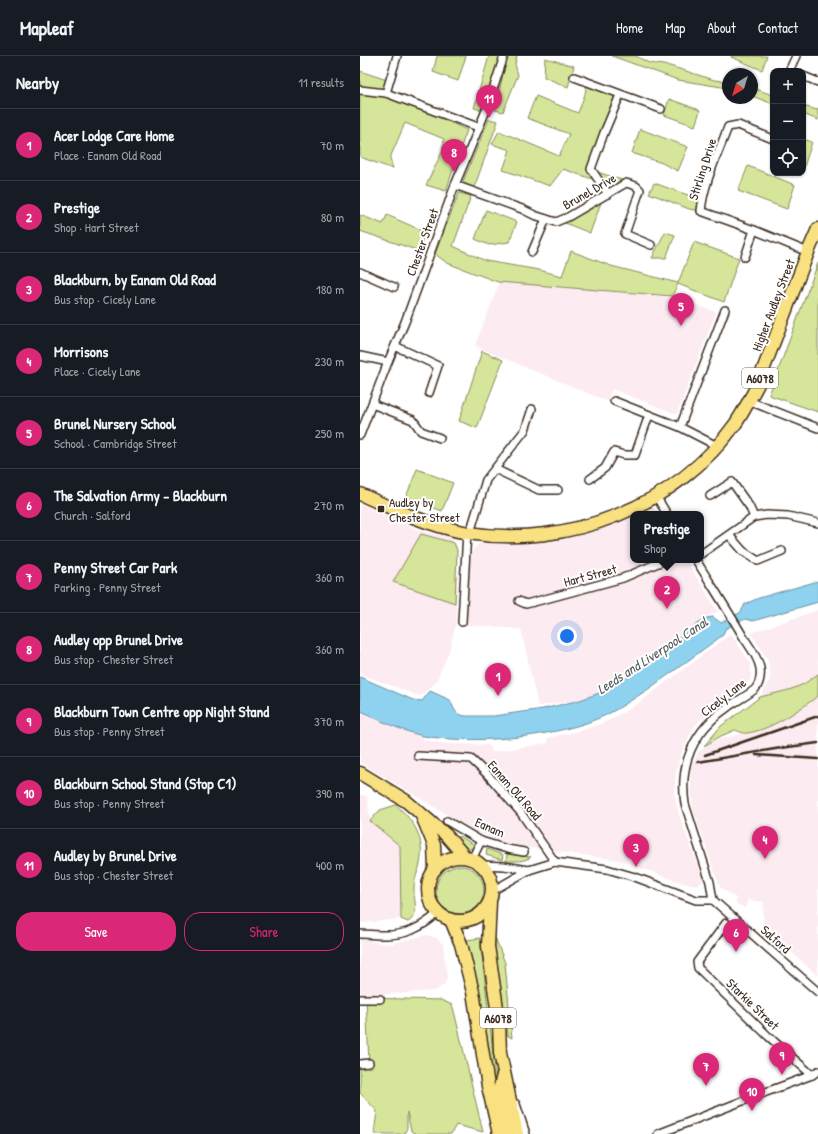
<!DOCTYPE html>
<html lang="en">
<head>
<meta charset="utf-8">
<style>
  :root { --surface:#171b24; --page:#242831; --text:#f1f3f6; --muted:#9ea1a6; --line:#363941; --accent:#db2777 }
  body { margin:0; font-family:"Patrick Hand",sans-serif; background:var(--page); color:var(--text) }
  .controls { position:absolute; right:12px; top:12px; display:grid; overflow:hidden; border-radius:8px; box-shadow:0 1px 3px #0004 }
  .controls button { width:36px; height:36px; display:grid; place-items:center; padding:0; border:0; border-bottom:1px solid var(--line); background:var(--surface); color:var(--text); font:20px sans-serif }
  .compass { position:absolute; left:362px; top:12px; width:36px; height:36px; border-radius:50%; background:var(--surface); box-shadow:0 1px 3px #0004; rotate:218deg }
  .you { position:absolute; left:207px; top:580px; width:14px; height:14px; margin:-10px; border:3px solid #fff; border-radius:50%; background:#1a73e8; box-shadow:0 0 0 6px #1a73e833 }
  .badge { display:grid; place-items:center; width:26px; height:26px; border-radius:50%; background:var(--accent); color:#fff; font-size:13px; font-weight:700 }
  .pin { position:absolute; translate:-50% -33px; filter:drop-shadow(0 1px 2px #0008) }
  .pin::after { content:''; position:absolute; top:21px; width:14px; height:12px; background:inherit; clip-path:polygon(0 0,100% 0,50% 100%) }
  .popup { position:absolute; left:270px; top:455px; width:74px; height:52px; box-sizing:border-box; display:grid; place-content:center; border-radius:8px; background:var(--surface); filter:drop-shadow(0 1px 3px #0005); font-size:13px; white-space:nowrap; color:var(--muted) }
  .popup b { font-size:15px; color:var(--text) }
  .popup::after { content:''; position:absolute; left:50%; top:100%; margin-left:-8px; border:8px solid transparent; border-top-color:var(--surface) }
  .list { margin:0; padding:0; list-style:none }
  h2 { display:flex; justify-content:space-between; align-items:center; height:52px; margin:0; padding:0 16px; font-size:17px }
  h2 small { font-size:13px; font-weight:400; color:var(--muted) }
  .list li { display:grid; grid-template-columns:26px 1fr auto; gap:12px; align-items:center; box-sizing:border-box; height:72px; padding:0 16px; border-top:1px solid var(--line) }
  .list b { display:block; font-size:15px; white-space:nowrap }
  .list p { margin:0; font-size:13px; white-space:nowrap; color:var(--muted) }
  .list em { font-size:13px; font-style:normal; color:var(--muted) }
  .actions { display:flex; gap:8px; padding:12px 16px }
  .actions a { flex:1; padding:9px 0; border:1px solid var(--accent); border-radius:16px; text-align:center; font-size:14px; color:var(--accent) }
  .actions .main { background:var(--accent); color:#fff }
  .icon { flex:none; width:22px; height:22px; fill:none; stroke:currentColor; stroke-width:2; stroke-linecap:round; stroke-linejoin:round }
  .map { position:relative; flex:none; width:458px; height:1078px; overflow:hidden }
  header { display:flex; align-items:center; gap:24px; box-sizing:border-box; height:56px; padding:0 20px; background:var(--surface); border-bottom:1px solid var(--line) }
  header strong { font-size:19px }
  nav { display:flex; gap:22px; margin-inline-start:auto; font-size:14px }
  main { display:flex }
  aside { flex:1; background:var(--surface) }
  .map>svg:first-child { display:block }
</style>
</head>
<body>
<header>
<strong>Mapleaf</strong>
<nav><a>Home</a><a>Map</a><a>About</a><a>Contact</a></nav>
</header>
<main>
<aside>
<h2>Nearby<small>11 results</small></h2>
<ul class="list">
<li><span class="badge">1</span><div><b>Acer Lodge Care Home</b><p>Place · Eanam Old Road</p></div><em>70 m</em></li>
<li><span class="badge">2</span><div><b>Prestige</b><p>Shop · Hart Street</p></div><em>80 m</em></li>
<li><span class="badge">3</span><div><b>Blackburn, by Eanam Old Road</b><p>Bus stop · Cicely Lane</p></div><em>180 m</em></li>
<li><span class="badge">4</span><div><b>Morrisons</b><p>Place · Cicely Lane</p></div><em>230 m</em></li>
<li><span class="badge">5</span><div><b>Brunel Nursery School</b><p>School · Cambridge Street</p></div><em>250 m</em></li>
<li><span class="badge">6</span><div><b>The Salvation Army - Blackburn</b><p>Church · Salford</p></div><em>270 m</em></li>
<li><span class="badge">7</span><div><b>Penny Street Car Park</b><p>Parking · Penny Street</p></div><em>360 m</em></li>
<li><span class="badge">8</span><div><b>Audley opp Brunel Drive</b><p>Bus stop · Chester Street</p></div><em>360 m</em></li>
<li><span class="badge">9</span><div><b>Blackburn Town Centre opp Night Stand</b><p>Bus stop · Penny Street</p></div><em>370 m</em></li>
<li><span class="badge">10</span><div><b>Blackburn School Stand (Stop C1)</b><p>Bus stop · Penny Street</p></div><em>390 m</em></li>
<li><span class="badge">11</span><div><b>Audley by Brunel Drive</b><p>Bus stop · Chester Street</p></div><em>400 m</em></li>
</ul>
<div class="actions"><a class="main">Save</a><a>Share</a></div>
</aside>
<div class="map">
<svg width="458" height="1078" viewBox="0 0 458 1078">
  <rect width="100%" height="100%" fill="#fff"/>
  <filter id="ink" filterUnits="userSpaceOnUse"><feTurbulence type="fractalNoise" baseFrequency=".025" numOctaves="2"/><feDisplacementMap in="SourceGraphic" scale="8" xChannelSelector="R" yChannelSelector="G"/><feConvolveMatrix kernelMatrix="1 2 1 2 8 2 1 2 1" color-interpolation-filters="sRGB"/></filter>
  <g filter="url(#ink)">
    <g fill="#fcebf0">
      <path d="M140,225L317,242L356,256L317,358L252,333L247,345L115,290Z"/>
      <path d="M0,448L61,475L92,482L96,488L98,494L96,567L89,595L76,626L60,640L0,618Z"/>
      <path d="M287,451L293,452L298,458H274Z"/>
      <path d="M273,459V504H326L358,556L342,562L343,564L293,601L281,605L272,618L242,636L220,644L178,650L161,573L106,569L110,510L113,494L119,488L123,487L167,488L201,484L229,477L256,468Z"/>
      <path d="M458,554V618L444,628L429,634L400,641L409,627L411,619L408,604L391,577Z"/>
      <path d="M371,578L390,607L391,618L390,624L384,631L355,651L340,664L335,670L330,679L320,700L316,716L314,737L318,756L343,824L339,829L323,827L259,804L170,792L140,785L115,775L94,763L0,706V654L14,662L64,680L63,684L87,688L129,689L132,696L188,687V682L219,675L244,667L272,652Z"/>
      <path d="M458,640V920L408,875L403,867L404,846L387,844L386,852L376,848V842L360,831L333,753L331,734V711L339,695L344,692L350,686L400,673L425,663Z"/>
      <path d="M0,739L7,740L10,765L40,790L41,863L0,867Z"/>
      <path d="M67,879L76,882L83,888L87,922L84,929L75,935L0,940V883L19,887L30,888Z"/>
    </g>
    <g fill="#d5e69a" stroke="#88885c">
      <path d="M77,0H106L98,25L73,16Z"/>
      <path d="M129,0H143L121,54L114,52Z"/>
      <path d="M147,0H157L155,8L158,19L143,56L135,54Z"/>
      <path d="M252,0H276L289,7L310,10L354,24L363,25L368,24V32L318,24Z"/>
      <path d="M371,0H407L402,14L371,1Z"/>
      <path d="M185,2L214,10L208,31L184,21Z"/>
      <path d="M0,15L30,25L26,37L107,74L98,99L85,97L97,102L86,135L66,129L82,96L84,83L45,67L30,102L33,113L0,101Z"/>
      <path d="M227,26L260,39L231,114L262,124L266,127L248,138L238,125L203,113L190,130L143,114L150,94L132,88L139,75L199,100L209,78L167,62L176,40L218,57L225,38Z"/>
      <path d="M392,32L413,39V48L392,40Z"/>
      <path d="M309,43L337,53L340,55L335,70L304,59Z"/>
      <path d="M443,50L457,54L458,52V64L443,58Z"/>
      <path d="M129,63L138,65L114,132L102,128Z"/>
      <path d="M280,73L328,91L318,115L302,107L272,97Z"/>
      <path d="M443,83L452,86L444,111L443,110Z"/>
      <path d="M388,110L435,129L427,153L378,135Z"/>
      <path d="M294,127L342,144L341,155L329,153L289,137Z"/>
      <path d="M99,137L111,140L93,190L126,205L179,214L202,220L211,195L251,210L318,227L334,186L379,202L364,246L318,228L312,240L138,226L87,207L75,198Z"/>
      <path d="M243,141L230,177L200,165Z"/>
      <path d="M126,154L157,166L149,186L129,189L115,183Z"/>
      <path d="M0,159L23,168L27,159L65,176L59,195L0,175Z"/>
      <path d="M305,176L315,179L306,202H292Z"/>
      <path d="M458,207V356L409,339Z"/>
      <path d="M122,295L143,304L117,372L99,365Z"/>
      <path d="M57,413L93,427L82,455L46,441Z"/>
      <path d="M61,478L94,487L97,494L95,547L33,526Z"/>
      <path d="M458,618V640C439,654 411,674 387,677C383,678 379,675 375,674L361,680L344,690L361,670L400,641L429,634L444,628Z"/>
      <path d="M36,749C55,766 65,782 60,808C58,816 54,823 54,832C53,844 61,858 48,866L41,863L40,790L10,765L20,754Z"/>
      <path d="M99,780L115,789L114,792L108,793L96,783Z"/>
      <path d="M127,793L143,799L142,804L126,799Z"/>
      <path d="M147,798L171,801C163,806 156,805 146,805Z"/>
      <circle cx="100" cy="834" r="24"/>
      <path d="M135,881L145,907L152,982L148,980L146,962L135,913Z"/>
      <path d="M120,882L135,1014L137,1042H134L107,884Z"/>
      <path d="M6,942L81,944L92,949L94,955L123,1076L96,1069L91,1078H56L51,1075L47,1056V1072L44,1078H14L17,1055L0,1037V1008L9,1007Z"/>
    </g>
    <path fill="#8fd2f0" stroke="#6d8f9c" d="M458,525V546L393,565L385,563L365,573L363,579C338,597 313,616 287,634C273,643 260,652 246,659C201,681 120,688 70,681C51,679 17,664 0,654V621L53,644L62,645L70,635L90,644L94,653L98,658L105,660H134L183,653L220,644L242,636L272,618L281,605L293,601L346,562L353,561L361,567L381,556L385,548L399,542Z"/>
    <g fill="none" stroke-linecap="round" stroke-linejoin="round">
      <g stroke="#3b2a1e" stroke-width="10">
        <g id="minor">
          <path d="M429,15L436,0"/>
          <path d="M443,20L458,26"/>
          <path d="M214,21L301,53"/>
          <path d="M0,34L26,37L118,71"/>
          <path d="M26,37L37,0"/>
          <path d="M413,83L378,69L368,71C358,98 344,126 341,155L394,174L448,196"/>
          <path d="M95,129L162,153L174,159L196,166L208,161L266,127L276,130L280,134L265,178L291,189"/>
          <path d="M248,138L231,113L244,77L260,39"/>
          <path d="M172,196L186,163"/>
          <path d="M385,201L394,174"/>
          <path d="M0,216L34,231"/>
          <path d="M35,290L78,310L69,337"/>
          <path d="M0,300L28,306"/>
          <path d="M254,345L320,371L357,390"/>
          <path d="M389,345L458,372"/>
          <path d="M12,348L53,364L61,375L80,382"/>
          <path d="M320,371L365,254"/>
          <path d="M0,379L28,306L45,266L95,129L127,52L144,0"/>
          <path d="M135,413L179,434H198"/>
          <path d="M230,423L245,412L254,396L264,399H275L289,359"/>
          <path d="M296,440L307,458"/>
          <path d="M350,440L372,426L389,450L394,461"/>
          <path d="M110,477L126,424L165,374L172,353"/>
          <path d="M369,479L383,495L398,505L422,495"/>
          <path d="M341,498L394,461L407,459L428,460L458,467"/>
          <path d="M336,504C352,530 369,556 384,582C390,591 398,601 400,612C401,618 400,627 396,632C391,638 374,646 368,651C334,674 319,707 325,748L350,826L353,844"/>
          <path d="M159,545L166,548L189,542L263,522L305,504"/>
          <path d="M102,566L107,476"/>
          <path d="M58,700L111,703L128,719L161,757L195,806"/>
          <path d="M87,765L121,785L147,793L164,796"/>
          <path d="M112,803L121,785"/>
          <path d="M121,809L144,810L169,814"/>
          <path d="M132,835L169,814L195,806L247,813L275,821L336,844H353L458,936"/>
          <path d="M366,867L337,906L338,912L408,980L452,1019"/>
          <path d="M0,878C7,878 15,879 22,879C45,880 61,872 78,857"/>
          <path d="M0,943H20"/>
          <path d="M0,1008L9,1007"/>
          <path d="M156,1048L166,1078"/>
          <path d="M298,1078L398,1039L452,1019L458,1015"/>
        </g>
      </g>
      <g stroke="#3b2a1e" stroke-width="15">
        <g id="trunk">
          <path d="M0,438C35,454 70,470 108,477C208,493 317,450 376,367C384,355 390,343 397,330L448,196L458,173"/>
          <path d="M0,717L46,745L86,779L105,801"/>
          <path d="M62,760L74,789L75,813"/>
          <circle cx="100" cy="833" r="32"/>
          <path d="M130,845L128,890L139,966L140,997L157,1078"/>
          <path d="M91,864L101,888L113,936L128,1030L139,1078"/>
          <path d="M143,1019L139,1035L149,1078"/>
        </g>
      </g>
      <use href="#minor" stroke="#fff" stroke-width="7"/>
      <use href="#trunk" stroke="#f9e181" stroke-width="12"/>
      <g stroke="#3b2a1e" stroke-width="2.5">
        <path d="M345,699L458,660"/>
        <path d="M396,699L458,703"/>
        <path d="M338,706L421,692L458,687"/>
      </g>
    </g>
  </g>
  <rect fill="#3b2a1e" stroke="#fff" stroke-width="1.5" x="17" y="449" width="8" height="8" rx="2"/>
  <g text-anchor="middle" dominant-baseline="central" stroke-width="4" stroke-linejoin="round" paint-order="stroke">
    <g fill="#fff" stroke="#766a62" stroke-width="1">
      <rect x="382" y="312" width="36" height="20" rx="3"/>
      <rect x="120" y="952" width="36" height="20" rx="3"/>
    </g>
    <g font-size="12" font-weight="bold" fill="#3b2a1e">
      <text x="400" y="322">A6078</text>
      <text x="138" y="962">A6078</text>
    </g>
    <g font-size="13" fill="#3b2a1e" stroke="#fff">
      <text transform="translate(342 113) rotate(-72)">Stirling Drive</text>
      <text transform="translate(229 135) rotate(-30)">Brunel Drive</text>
      <text transform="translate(62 186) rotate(-70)">Chester Street</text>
      <text transform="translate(413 249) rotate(-69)">Higher Audley Street</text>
      <text transform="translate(230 519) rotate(-15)">Hart Street</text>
      <text transform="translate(363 641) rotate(-38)">Cicely Lane</text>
      <text transform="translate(155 734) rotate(49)">Eanam Old Road</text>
      <text transform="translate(130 771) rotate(23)">Eanam</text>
      <text transform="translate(416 883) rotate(42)">Salford</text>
      <text transform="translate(393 948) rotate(44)">Starkie Street</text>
    </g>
    <g font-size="13" fill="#3b2a1e" stroke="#fff" text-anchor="start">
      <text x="29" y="446">Audley by<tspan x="29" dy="15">Chester Street</tspan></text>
    </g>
    <g font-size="14" font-style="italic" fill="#545c5d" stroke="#fff">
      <text transform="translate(292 599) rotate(-33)">Leeds and Liverpool Canal</text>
    </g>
  </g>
</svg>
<div class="controls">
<button>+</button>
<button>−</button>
<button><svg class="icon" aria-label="locate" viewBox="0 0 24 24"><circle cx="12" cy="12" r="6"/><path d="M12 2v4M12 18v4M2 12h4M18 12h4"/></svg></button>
</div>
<svg class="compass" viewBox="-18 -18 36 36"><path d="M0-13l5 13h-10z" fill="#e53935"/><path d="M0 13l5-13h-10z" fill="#9ea1a6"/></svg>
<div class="you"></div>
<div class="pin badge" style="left:138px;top:640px">1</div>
<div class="pin badge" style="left:307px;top:553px">2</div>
<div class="popup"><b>Prestige</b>Shop</div>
<div class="pin badge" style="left:276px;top:811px">3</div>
<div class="pin badge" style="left:405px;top:803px">4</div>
<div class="pin badge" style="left:321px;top:270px">5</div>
<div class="pin badge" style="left:376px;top:896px">6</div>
<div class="pin badge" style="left:346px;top:1030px">7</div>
<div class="pin badge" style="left:94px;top:116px">8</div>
<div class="pin badge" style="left:422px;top:1019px">9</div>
<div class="pin badge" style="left:392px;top:1055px">10</div>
<div class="pin badge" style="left:129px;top:62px">11</div>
</div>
</main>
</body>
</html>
